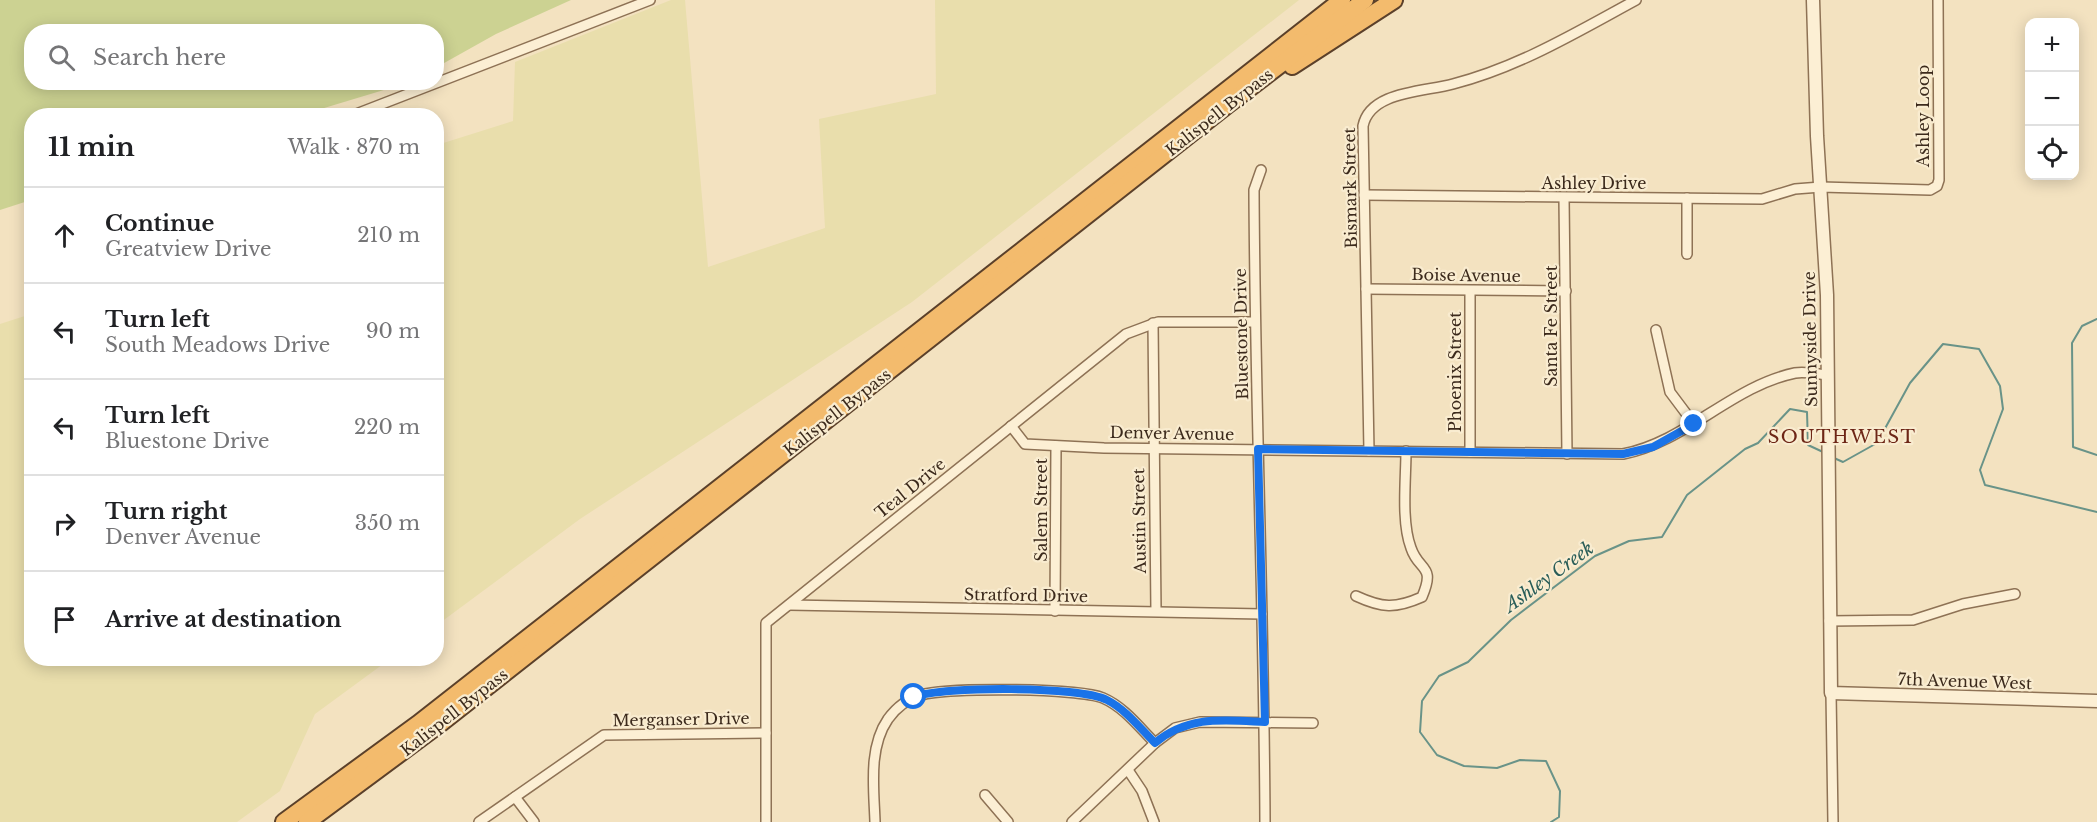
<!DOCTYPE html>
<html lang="en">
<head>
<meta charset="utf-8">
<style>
  :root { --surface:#fff; --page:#f6f6f6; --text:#202124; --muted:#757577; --line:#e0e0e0 }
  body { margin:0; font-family:"Libre Baskerville",serif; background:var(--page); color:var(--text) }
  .controls { position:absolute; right:18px; top:18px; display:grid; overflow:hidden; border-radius:12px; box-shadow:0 3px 15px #0003 }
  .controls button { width:54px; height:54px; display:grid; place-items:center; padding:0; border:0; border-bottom:2px solid var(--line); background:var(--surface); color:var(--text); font:30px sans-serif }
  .stop { position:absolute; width:18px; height:18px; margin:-14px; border:4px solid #1a73e8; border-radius:50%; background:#fff }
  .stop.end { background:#1a73e8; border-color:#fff; box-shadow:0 2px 6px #0008 }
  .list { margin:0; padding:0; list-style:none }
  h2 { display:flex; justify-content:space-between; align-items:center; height:78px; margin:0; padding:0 24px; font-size:26px }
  h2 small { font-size:20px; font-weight:400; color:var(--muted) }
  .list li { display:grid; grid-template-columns:39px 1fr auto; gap:18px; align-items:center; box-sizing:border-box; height:96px; padding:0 24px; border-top:2px solid var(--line) }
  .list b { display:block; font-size:22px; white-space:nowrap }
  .list p { margin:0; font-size:20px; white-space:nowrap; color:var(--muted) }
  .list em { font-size:20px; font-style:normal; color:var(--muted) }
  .icon { flex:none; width:33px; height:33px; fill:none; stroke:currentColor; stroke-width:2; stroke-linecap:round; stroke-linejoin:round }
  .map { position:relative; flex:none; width:2097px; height:822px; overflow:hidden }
  .search { position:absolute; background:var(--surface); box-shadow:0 3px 15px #0003; left:24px; top:24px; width:420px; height:66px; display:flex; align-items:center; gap:15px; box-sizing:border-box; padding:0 21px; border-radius:24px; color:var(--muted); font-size:22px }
  .panel { position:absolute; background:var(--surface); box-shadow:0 3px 15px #0003; left:24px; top:108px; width:420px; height:558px; border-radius:24px }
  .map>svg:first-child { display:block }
</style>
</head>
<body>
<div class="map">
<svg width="2097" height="822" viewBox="0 0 2097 822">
  <rect width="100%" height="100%" fill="#f3e2c0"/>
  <g fill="#e9deac">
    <path d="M671,0H685L708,267L825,228L819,119L936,94L935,0H1299L912,302L580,519L437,625V145L513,121L515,62Z"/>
    <path d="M31,314L32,658L390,659L315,714L280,791L237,822H0V324Z"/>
  </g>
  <path fill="#ccd292" d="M0,0H571L496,34L437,67L436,32H32V82L407,83L301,115L32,116L31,200L0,210Z"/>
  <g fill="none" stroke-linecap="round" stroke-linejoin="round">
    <g stroke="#699388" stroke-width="2">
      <path d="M2097,319L2082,326L2072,343L2073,447L2097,455"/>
      <path d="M1834,458L1843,462L1877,443L1910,383L1943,344L1979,349L2000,386L2003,409L1980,470L1985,485L2097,512"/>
      <path d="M1551,822L1559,817L1560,791L1546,761L1520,760L1497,768L1464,766L1437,755L1420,732L1422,701L1439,676L1468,662L1511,620L1595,556L1629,541L1662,537L1687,495L1745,449L1758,443L1790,409L1807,412L1808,445L1823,452"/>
    </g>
    <g stroke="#8e7255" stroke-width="12">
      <g id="minor">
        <path d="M351,116L650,0"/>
        <path d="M1261,170L1254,190C1255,400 1264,611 1265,822"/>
        <path d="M1364,195L1762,199L1795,189L1821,187L1930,190L1937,186L1939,180L1938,0"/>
        <path d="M1564,198L1567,454"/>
        <path d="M1687,254V198"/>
        <path d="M1366,289L1566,291"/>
        <path d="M1470,291V452"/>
        <path d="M1153,323L1156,611"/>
        <path d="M1656,330L1670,392L1694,424"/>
        <path d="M1011,426L1025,444L1104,448L1623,454C1686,442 1732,386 1795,373C1805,371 1817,374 1827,375"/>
        <path d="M1369,451L1363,126C1370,91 1424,92 1453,84C1519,67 1577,32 1636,0"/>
        <path d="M1356,596C1382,608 1395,609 1422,597C1436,564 1419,572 1411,548C1401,522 1406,479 1406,451"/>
        <path d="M789,605L1262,614"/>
        <path d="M1055,611L1056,446"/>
        <path d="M1829,621L1913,620L1963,604L2015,594"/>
        <path d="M1831,693L1833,822"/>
        <path d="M1128,770L1142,791L1154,822"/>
        <path d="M985,795L1008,822"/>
        <path d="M515,797L534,822"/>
        <path d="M479,822L604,735L766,733"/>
        <path d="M766,822V623L1126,334L1158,322H1254"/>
        <path d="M875,822C874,789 868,748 888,719C896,708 907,699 921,695C946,687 1079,688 1103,698C1124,707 1139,727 1155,743"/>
        <path d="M1072,822L1155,743L1175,728L1200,722L1313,723"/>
      </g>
    </g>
    <g stroke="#8e7255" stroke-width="15">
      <path id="tertiary" d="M1813,0L1817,136L1827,295L1831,693L2097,701"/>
    </g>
    <g stroke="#5b402a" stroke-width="20">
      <g id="trunk">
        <path d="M1292,66L1394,0"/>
        <path d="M284,822L418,724L1342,0"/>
        <path d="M307,822L442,722L1227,105L1365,0"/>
      </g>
    </g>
    <use href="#minor" stroke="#fcefd4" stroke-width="9"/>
    <use href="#tertiary" stroke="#fcefd4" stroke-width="12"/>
    <use href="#trunk" stroke="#f3bb6d" stroke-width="16"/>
  </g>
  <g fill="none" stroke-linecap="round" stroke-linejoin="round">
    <path stroke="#1a73e8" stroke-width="8" d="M914,697C944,686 1079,686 1107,700C1125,709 1140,728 1155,743C1188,715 1224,720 1265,722L1258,449L1623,454L1653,447L1694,424"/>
  </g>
  <g text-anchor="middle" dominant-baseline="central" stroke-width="4.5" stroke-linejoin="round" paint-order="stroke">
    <g font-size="16" fill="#3c2a1c" stroke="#f9ecd0">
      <text transform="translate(1219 112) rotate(-38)">Kalispell Bypass</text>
      <text transform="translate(1923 116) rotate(-90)">Ashley Loop</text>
      <text x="1594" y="183">Ashley Drive</text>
      <text transform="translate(1350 188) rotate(-91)">Bismark Street</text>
      <text transform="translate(1466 275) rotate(1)">Boise Avenue</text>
      <text transform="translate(1551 326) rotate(-90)">Santa Fe Street</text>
      <text transform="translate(1241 334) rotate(-91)">Bluestone Drive</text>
      <text transform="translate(1810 339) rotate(-91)">Sunnyside Drive</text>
      <text transform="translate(1455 372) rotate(-90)">Phoenix Street</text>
      <text transform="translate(837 412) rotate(-38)">Kalispell Bypass</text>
      <text transform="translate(1172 433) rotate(1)">Denver Avenue</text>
      <text transform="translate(910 488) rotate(-39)">Teal Drive</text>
      <text transform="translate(1041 510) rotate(-90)">Salem Street</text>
      <text transform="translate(1139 521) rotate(-91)">Austin Street</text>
      <text transform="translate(1026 595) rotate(1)">Stratford Drive</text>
      <text transform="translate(1965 681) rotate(2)">7th Avenue West</text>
      <text transform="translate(454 712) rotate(-38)">Kalispell Bypass</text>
      <text transform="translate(681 719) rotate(-1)">Merganser Drive</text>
    </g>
    <g font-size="18" letter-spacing="1.5" fill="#6d2616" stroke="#f9ecd0">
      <text x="1842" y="437">SOUTHWEST</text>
    </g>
    <g font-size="18" font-style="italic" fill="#295d58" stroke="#f9ecd0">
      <text transform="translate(1549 577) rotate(-36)">Ashley Creek</text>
    </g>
  </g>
</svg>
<div class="controls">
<button>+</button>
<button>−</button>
<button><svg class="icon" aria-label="locate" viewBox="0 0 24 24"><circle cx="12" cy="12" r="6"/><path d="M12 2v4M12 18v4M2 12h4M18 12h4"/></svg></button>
</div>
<div class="stop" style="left:914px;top:697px"></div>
<div class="stop end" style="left:1694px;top:424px"></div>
<div class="search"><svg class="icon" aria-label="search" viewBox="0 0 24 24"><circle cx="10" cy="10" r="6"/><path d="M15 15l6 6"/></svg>Search here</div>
<section class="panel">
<h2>11 min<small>Walk · 870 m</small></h2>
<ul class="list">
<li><svg class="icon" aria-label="ahead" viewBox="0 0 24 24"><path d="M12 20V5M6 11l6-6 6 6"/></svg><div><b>Continue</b><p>Greatview Drive</p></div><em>210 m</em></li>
<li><svg class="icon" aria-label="left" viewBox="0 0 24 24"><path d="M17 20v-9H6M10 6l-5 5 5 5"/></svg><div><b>Turn left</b><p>South Meadows Drive</p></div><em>90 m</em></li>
<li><svg class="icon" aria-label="left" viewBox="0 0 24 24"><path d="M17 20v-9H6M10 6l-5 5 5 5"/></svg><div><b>Turn left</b><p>Bluestone Drive</p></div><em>220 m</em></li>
<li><svg class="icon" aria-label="right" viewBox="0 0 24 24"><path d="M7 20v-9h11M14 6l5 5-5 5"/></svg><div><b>Turn right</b><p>Denver Avenue</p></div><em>350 m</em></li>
<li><svg class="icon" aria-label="arrive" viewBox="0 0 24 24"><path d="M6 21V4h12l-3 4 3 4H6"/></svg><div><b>Arrive at destination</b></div></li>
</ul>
</section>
</div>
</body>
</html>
